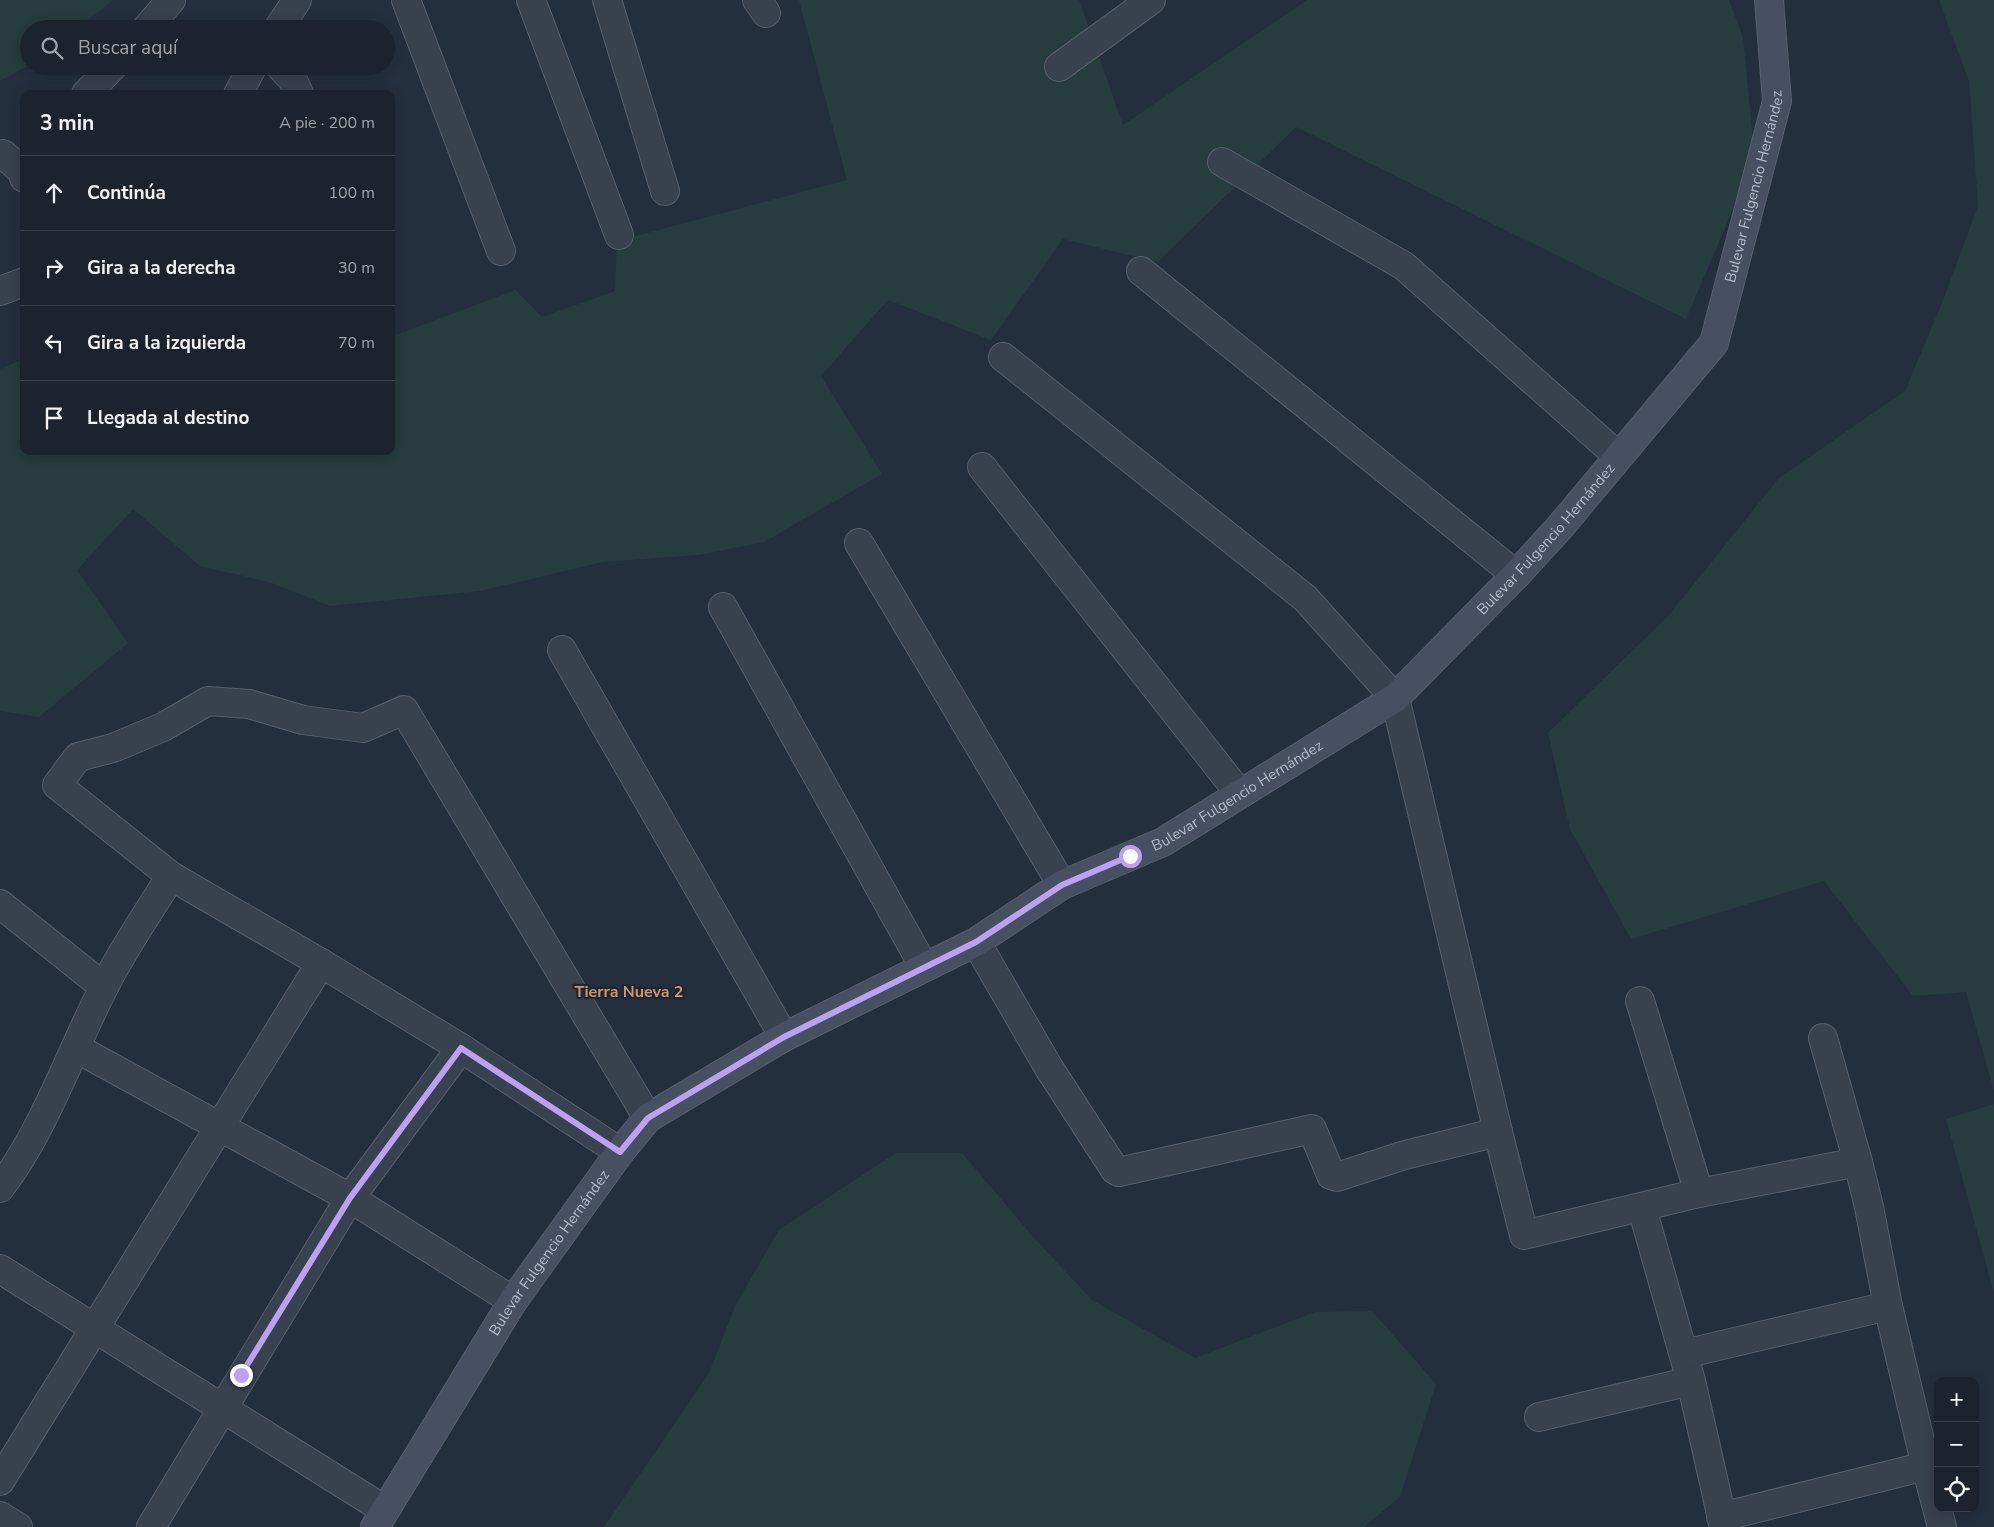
<!DOCTYPE html>
<html lang="es">
<head>
<meta charset="utf-8">
<style>
  :root { --surface:#1b232e; --page:#242b36; --text:#f1f3f6; --muted:#a0a4aa; --line:#39404a }
  body { margin:0; font-family:"Nunito Sans",sans-serif; background:var(--page); color:var(--text) }
  .controls { position:absolute; right:15px; bottom:15px; display:grid; overflow:hidden; border-radius:10px; box-shadow:0 2px 12px #0003 }
  .controls button { width:45px; height:45px; display:grid; place-items:center; padding:0; border:0; border-bottom:1px solid var(--line); background:var(--surface); color:var(--text); font:25px sans-serif }
  .stop { position:absolute; width:15px; height:15px; margin:-11px; border:4px solid #bca0f2; border-radius:50%; background:#fff }
  .stop.end { background:#bca0f2; border-color:#fff; box-shadow:0 1px 5px #0008 }
  .list { margin:0; padding:0; list-style:none }
  h2 { display:flex; justify-content:space-between; align-items:center; height:65px; margin:0; padding:0 20px; font-size:21px }
  h2 small { font-size:16px; font-weight:400; color:var(--muted) }
  .list li { display:grid; grid-template-columns:32px 1fr auto; gap:15px; align-items:center; box-sizing:border-box; height:75px; padding:0 20px; border-top:1px solid var(--line) }
  .list b { display:block; font-size:19px; white-space:nowrap }
  .list em { font-size:16px; font-style:normal; color:var(--muted) }
  .icon { flex:none; width:28px; height:28px; fill:none; stroke:currentColor; stroke-width:2; stroke-linecap:round; stroke-linejoin:round }
  .map { position:relative; flex:none; width:1994px; height:1527px; overflow:hidden }
  .search { position:absolute; background:var(--surface); box-shadow:0 2px 12px #0003; left:20px; top:20px; width:375px; height:55px; display:flex; align-items:center; gap:12px; box-sizing:border-box; padding:0 18px; border-radius:28px; color:var(--muted); font-size:19px }
  .panel { position:absolute; background:var(--surface); box-shadow:0 2px 12px #0003; left:20px; top:90px; width:375px; height:365px; border-radius:10px }
  .map>svg:first-child { display:block }
</style>
</head>
<body>
<div class="map">
<svg width="1994" height="1527" viewBox="0 0 1994 1527">
  <rect width="100%" height="100%" fill="#242f3e"/>
  <g fill="#263c3f">
    <path d="M0,0H113L76,29H29V65L0,81Z"/>
    <path d="M799,0H1079L1123,125L1307,0H1729L1743,37L1754,150L1725,228L1686,319L1296,127L1158,262L1063,239L991,340L888,300L821,376L882,474L764,542L698,555L603,562L480,591L330,606L269,582L200,566L133,509L77,570L128,643L39,717L0,711V369L24,359V451H391V337L515,290L542,317L615,291L617,241L847,180Z"/>
    <path d="M1939,0H1994V1091L1966,992L1913,996L1824,881L1631,939L1570,829L1548,733L1669,615L1779,478L1905,391L1944,298L1978,206L1969,81Z"/>
    <path d="M1994,1104V1293L1946,1119Z"/>
    <path d="M896,1153H962L1034,1238L1092,1300L1195,1358L1315,1312L1372,1311L1436,1384L1400,1497L1364,1527H604L709,1373L736,1304L779,1230Z"/>
  </g>
  <g fill="none" stroke-linecap="round" stroke-linejoin="round">
    <g stroke="#565f6c" stroke-width="30">
      <g id="street">
        <path d="M406,0L501,251"/>
        <path d="M531,0L619,235"/>
        <path d="M607,0L665,191"/>
        <path d="M757,0L766,13"/>
        <path d="M146,29L171,0"/>
        <path d="M278,29L297,0"/>
        <path d="M280,66L293,80L299,94"/>
        <path d="M1059,67L1151,0"/>
        <path d="M86,94L113,66"/>
        <path d="M238,94L253,66"/>
        <path d="M0,156L3,154L22,171L24,178"/>
        <path d="M1222,162L1404,266L1618,456"/>
        <path d="M1141,271L1516,575"/>
        <path d="M0,291L24,282"/>
        <path d="M1003,357L1305,598L1395,698L1498,1132L1524,1235L1699,1193L1858,1162"/>
        <path d="M982,467L1240,794"/>
        <path d="M859,543L1062,885"/>
        <path d="M723,607L924,967"/>
        <path d="M562,650L784,1037"/>
        <path d="M0,904L104,987"/>
        <path d="M976,942L1049,1068L1115,1170L1119,1172L1312,1129L1331,1175L1337,1177L1405,1155L1498,1132"/>
        <path d="M1640,1001L1699,1193"/>
        <path d="M1823,1038L1858,1162L1869,1207L1888,1306L1926,1466L1942,1527"/>
        <path d="M76,1048L350,1198L513,1301"/>
        <path d="M620,1152L461,1048L321,963L171,876L57,785L78,757L113,748L163,727L208,701L249,704L303,720L363,728L404,710L648,1118"/>
        <path d="M0,1188C45,1129 70,1053 104,987C123,949 148,913 171,876"/>
        <path d="M1642,1208L1691,1381L1724,1527"/>
        <path d="M0,1269L385,1510"/>
        <path d="M1684,1354L1888,1306"/>
        <path d="M1539,1417L1691,1381"/>
        <path d="M0,1481L321,963"/>
        <path d="M0,1516L18,1527"/>
        <path d="M1721,1517L1926,1466"/>
        <path d="M151,1527L350,1198L461,1048"/>
      </g>
    </g>
    <g stroke="#565f6c" stroke-width="30">
      <g id="secondary">
        <path id="s1" d="M375,1527L513,1301L620,1152L648,1118L784,1037L976,942L1062,885L1163,842L1395,698L1516,575L1560,527L1714,343L1777,101L1769,0"/>
      </g>
    </g>
    <use href="#street" stroke="#38414e" stroke-width="28"/>
    <use href="#secondary" stroke="#465061" stroke-width="28"/>
  </g>
  <g fill="none" stroke-linecap="round" stroke-linejoin="round">
    <path stroke="#bca0f2" stroke-width="6" d="M241,1375L350,1198L461,1048L620,1152L648,1118L784,1037L976,942L1062,885L1130,856"/>
  </g>
  <g text-anchor="middle" dominant-baseline="central" stroke-width="4.5" stroke-linejoin="round" paint-order="stroke">
    <g font-size="15" fill="#b4bcc9" stroke="#1d2633">
      <text stroke="none"><textPath href="#s1" startOffset="1990">Bulevar Fulgencio Hernández</textPath></text>
      <text stroke="none"><textPath href="#s1" startOffset="1570">Bulevar Fulgencio Hernández</textPath></text>
      <text stroke="none"><textPath href="#s1" startOffset="1165">Bulevar Fulgencio Hernández</textPath></text>
      <text stroke="none"><textPath href="#s1" startOffset="325">Bulevar Fulgencio Hernández</textPath></text>
    </g>
    <g font-size="16" font-weight="bold" fill="#d59563" stroke="#1d2633">
      <text x="629" y="992">Tierra Nueva 2</text>
    </g>
  </g>
</svg>
<div class="controls">
<button>+</button>
<button>−</button>
<button><svg class="icon" aria-label="locate" viewBox="0 0 24 24"><circle cx="12" cy="12" r="6"/><path d="M12 2v4M12 18v4M2 12h4M18 12h4"/></svg></button>
</div>
<div class="stop" style="left:1130px;top:856px"></div>
<div class="stop end" style="left:241px;top:1375px"></div>
<div class="search"><svg class="icon" aria-label="search" viewBox="0 0 24 24"><circle cx="10" cy="10" r="6"/><path d="M15 15l6 6"/></svg>Buscar aquí</div>
<section class="panel">
<h2>3 min<small>A pie · 200 m</small></h2>
<ul class="list">
<li><svg class="icon" aria-label="ahead" viewBox="0 0 24 24"><path d="M12 20V5M6 11l6-6 6 6"/></svg><div><b>Continúa</b></div><em>100 m</em></li>
<li><svg class="icon" aria-label="right" viewBox="0 0 24 24"><path d="M7 20v-9h11M14 6l5 5-5 5"/></svg><div><b>Gira a la derecha</b></div><em>30 m</em></li>
<li><svg class="icon" aria-label="left" viewBox="0 0 24 24"><path d="M17 20v-9H6M10 6l-5 5 5 5"/></svg><div><b>Gira a la izquierda</b></div><em>70 m</em></li>
<li><svg class="icon" aria-label="arrive" viewBox="0 0 24 24"><path d="M6 21V4h12l-3 4 3 4H6"/></svg><div><b>Llegada al destino</b></div></li>
</ul>
</section>
</div>
</body>
</html>
